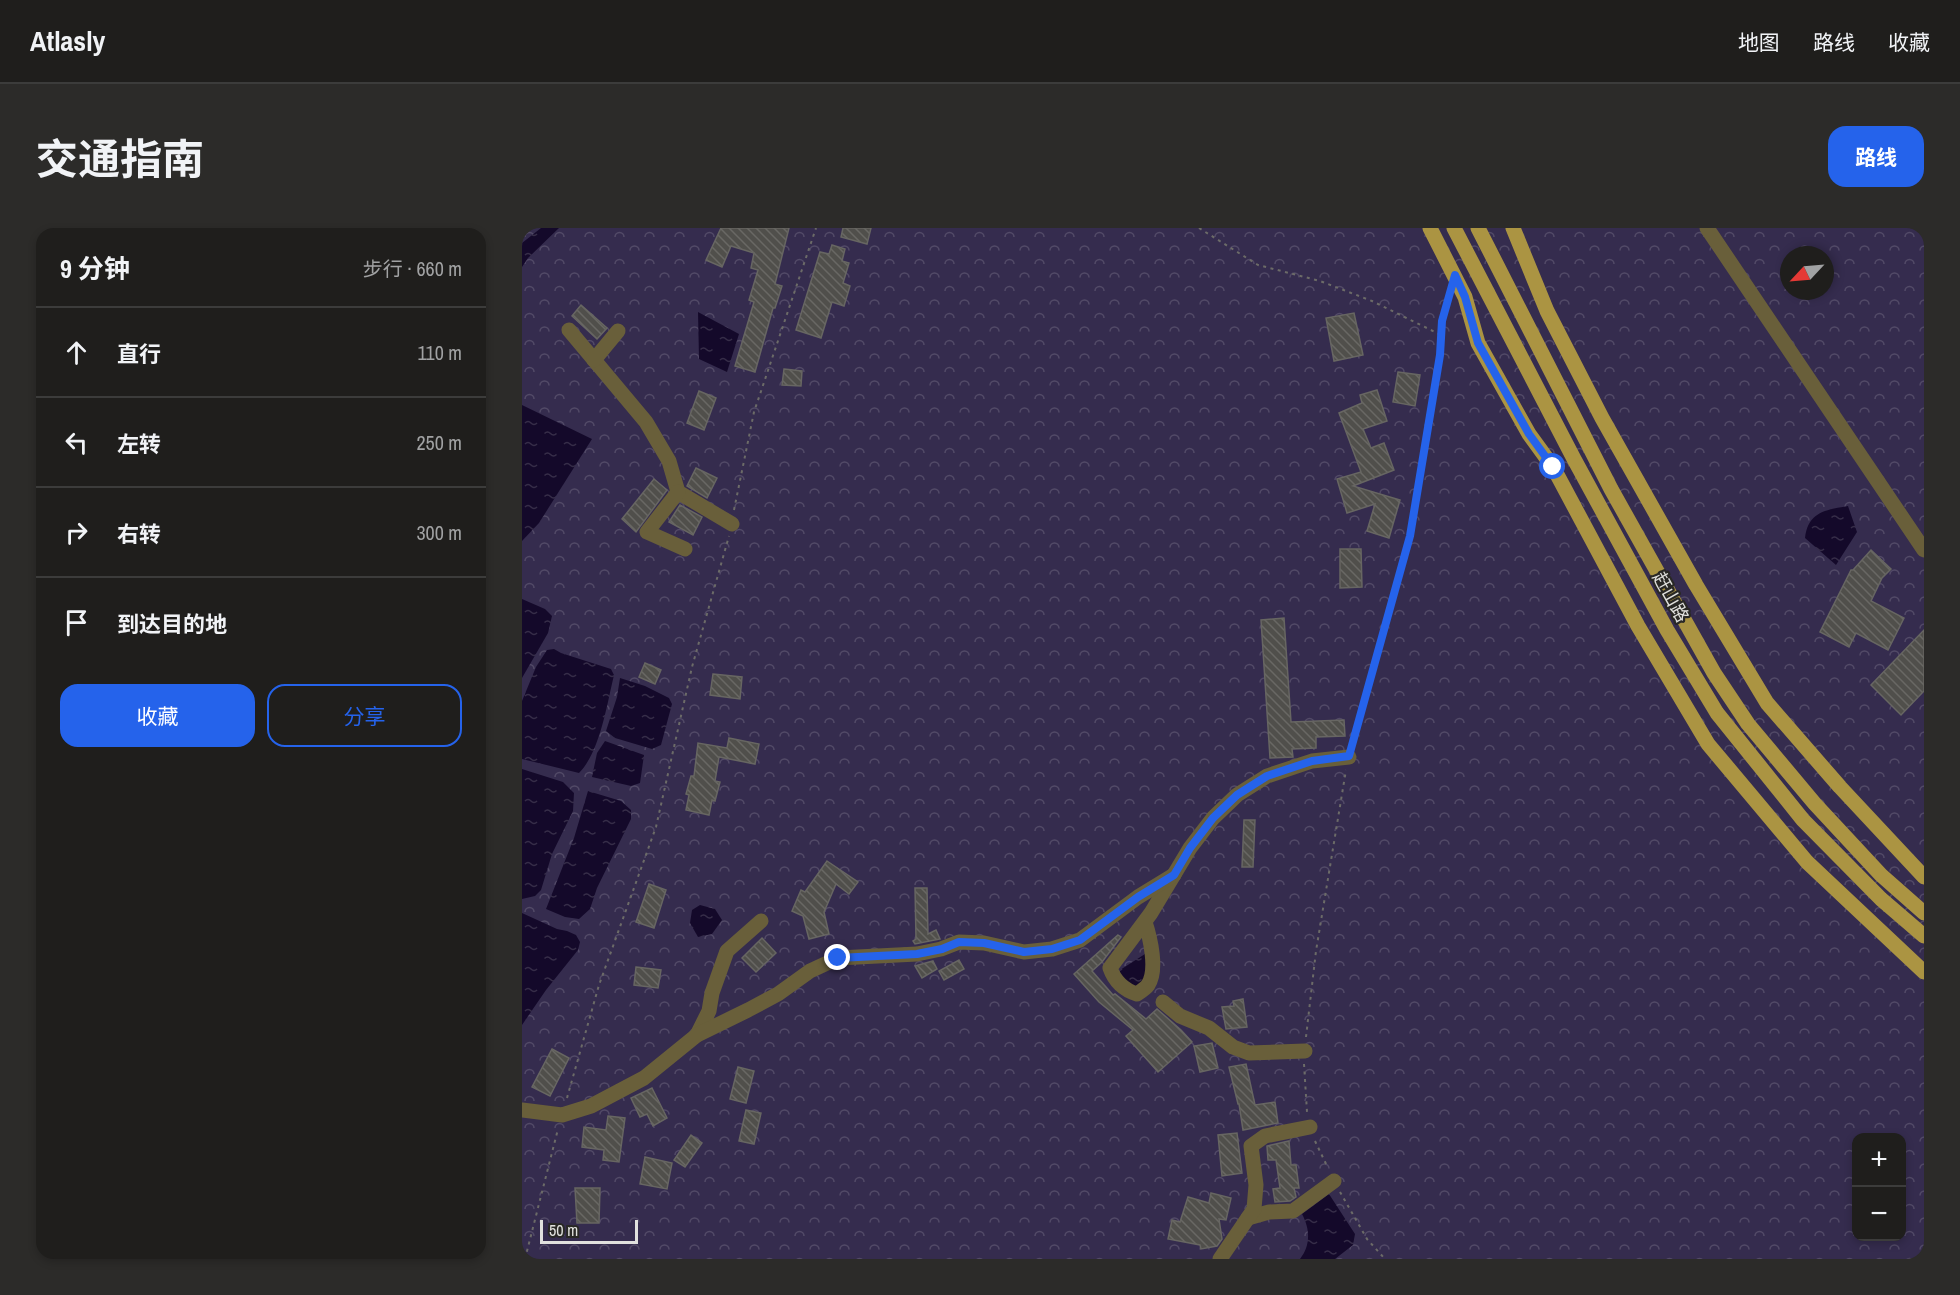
<!DOCTYPE html>
<html lang="zh">
<head>
<meta charset="utf-8">
<style>
  :root { --surface:#1f1e1c; --page:#2c2b29; --text:#f1f3f6; --muted:#a1a2a3; --line:#3c3c3b; --accent:#2563eb }
  body { margin:0; font-family:"Archivo Narrow","Noto Sans SC",sans-serif; background:var(--page); color:var(--text) }
  .controls { position:absolute; right:18px; bottom:18px; display:grid; overflow:hidden; border-radius:12px; box-shadow:0 3px 9px #0003 }
  .controls button { width:54px; height:54px; display:grid; place-items:center; padding:0; border:0; border-bottom:2px solid var(--line); background:var(--surface); color:var(--text); font:30px sans-serif }
  .compass { position:absolute; left:1258px; top:18px; width:54px; height:54px; border-radius:50%; background:var(--surface); box-shadow:0 3px 9px #0003; rotate:244deg }
  .scale { position:absolute; left:18px; bottom:15px; width:98px; box-sizing:border-box; padding-left:6px; border:3px solid #e1e1de; border-top:0; font-size:16px; line-height:21px; white-space:nowrap; color:#e1e1de; -webkit-text-stroke:4px #292825; paint-order:stroke }
  .stop { position:absolute; width:18px; height:18px; margin:-14px; border:4px solid #2563eb; border-radius:50%; background:#fff }
  .stop.end { background:#2563eb; border-color:#fff; box-shadow:0 2px 6px #0008 }
  .list { margin:0; padding:0; list-style:none }
  h2 { display:flex; justify-content:space-between; align-items:center; height:78px; margin:0; padding:0 24px; font-size:26px }
  h2 small { font-size:20px; font-weight:400; color:var(--muted) }
  .list li { display:grid; grid-template-columns:39px 1fr auto; gap:18px; align-items:center; box-sizing:border-box; height:90px; padding:0 24px; border-top:2px solid var(--line) }
  .list b { display:block; font-size:22px; white-space:nowrap }
  .list em { font-size:20px; font-style:normal; color:var(--muted) }
  .actions { display:flex; gap:12px; padding:18px 24px }
  .actions a { flex:1; padding:14px 0; border:2px solid var(--accent); border-radius:18px; text-align:center; font-size:21px; color:var(--accent) }
  .actions .main { background:var(--accent); color:#fff }
  .icon { flex:none; width:33px; height:33px; fill:none; stroke:currentColor; stroke-width:2; stroke-linecap:round; stroke-linejoin:round }
  .map { position:relative; flex:none; width:1402px; height:1031px; overflow:hidden; border-radius:18px }
  header { display:flex; align-items:center; gap:36px; box-sizing:border-box; height:84px; padding:0 30px; background:var(--surface); border-bottom:2px solid var(--line) }
  header strong { font-size:28px }
  nav { display:flex; gap:33px; margin-inline-start:auto; font-size:21px }
  .intro { display:flex; align-items:center; justify-content:space-between; box-sizing:border-box; height:144px; padding:0 36px }
  h1 { margin:0; font-size:42px }
  .button { padding:15px 27px; border-radius:18px; background:var(--accent); color:#fff; font-size:21px; font-weight:700 }
  main { display:flex; gap:36px; padding:0 36px }
  aside { flex:1; background:var(--surface); border-radius:18px; box-shadow:0 3px 9px #0003 }
  .map>svg:first-child { display:block }
</style>
</head>
<body>
<header>
<strong>Atlasly</strong>
<nav><a>地图</a><a>路线</a><a>收藏</a></nav>
</header>
<div class="intro"><h1>交通指南</h1><a class="button">路线</a></div>
<main>
<aside>
<h2>9 分钟<small>步行 · 660 m</small></h2>
<ul class="list">
<li><svg class="icon" aria-label="ahead" viewBox="0 0 24 24"><path d="M12 20V5M6 11l6-6 6 6"/></svg><div><b>直行</b></div><em>110 m</em></li>
<li><svg class="icon" aria-label="left" viewBox="0 0 24 24"><path d="M17 20v-9H6M10 6l-5 5 5 5"/></svg><div><b>左转</b></div><em>250 m</em></li>
<li><svg class="icon" aria-label="right" viewBox="0 0 24 24"><path d="M7 20v-9h11M14 6l5 5-5 5"/></svg><div><b>右转</b></div><em>300 m</em></li>
<li><svg class="icon" aria-label="arrive" viewBox="0 0 24 24"><path d="M6 21V4h12l-3 4 3 4H6"/></svg><div><b>到达目的地</b></div></li>
</ul>
<div class="actions"><a class="main">收藏</a><a>分享</a></div>
</aside>
<div class="map">
<svg width="1402" height="1031" viewBox="0 0 1402 1031">
  <defs>
    <pattern id="park-crowns" width="20" height="18" patternUnits="userSpaceOnUse" patternTransform="scale(1.5)"><rect width="20" height="18" fill="#352c4e"/><path d="M2 6a3 3 0 1 1 6 0M12 15a3 3 0 1 1 6 0" fill="none" stroke="#524a67"/></pattern>
    <pattern id="water-ripples" width="26" height="14" patternUnits="userSpaceOnUse" patternTransform="scale(1.5)"><rect width="26" height="14" fill="#14092a"/><path d="M2 4q2-2 4 0t4 0M15 11q2-2 4 0t4 0" fill="none" stroke="#362d48"/></pattern>
    <pattern id="building-back-hatch" width="6" height="6" patternUnits="userSpaceOnUse" patternTransform="scale(1.5)"><rect width="6" height="6" fill="#504f4b"/><path d="M-1 5l2 2M0 0l6 6M5-1l2 2" fill="none" stroke="#696864"/></pattern>
  </defs>
  <rect width="100%" height="100%" fill="#292825"/>
  <path fill="url(#park-crowns)" fill-rule="evenodd" d="M0,0H1402V1031H0ZM1267,27H1303V63H1267ZM1334,910H1380V1008H1334Z"/>
  <g fill="url(#water-ripples)">
    <path d="M19,0H37L6,30L0,39V15Z"/>
    <path d="M176,84L217,106L205,144L177,131Z"/>
    <path d="M0,177L70,211L17,295L0,313Z"/>
    <path d="M1326,278L1335,304L1314,337L1283,310C1286,284 1303,282 1326,278Z"/>
    <path d="M0,371L23,381L30,388L26,405L0,450Z"/>
    <path d="M32,421L39,425L89,441L92,447C85,476 78,524 57,545L0,531V473L14,439L25,422Z"/>
    <path d="M98,450L123,458L147,470L150,476L139,517L130,521L93,510L84,503L95,469Z"/>
    <path d="M83,513L122,527L118,555L109,558L70,549L75,525Z"/>
    <path d="M0,541L41,554L52,565L51,583L30,626L19,662L13,668L0,671Z"/>
    <path d="M66,563L99,573L109,582V591L75,660L68,681L57,691L43,689L24,681L52,610Z"/>
    <path d="M178,677L193,681L200,692L190,706L176,709L168,695L170,682Z"/>
    <path d="M0,685L35,701L45,703L54,707L58,714L56,722L24,762L0,797Z"/>
    <path d="M623,726C627,740 625,750 614,760L598,749V742Z"/>
    <path d="M807,966L833,1006L831,1017L813,1031H778C789,1017 788,1001 780,986Z"/>
  </g>
  <g fill="url(#building-back-hatch)" stroke="#676662" stroke-width="1.5">
    <path d="M199,0H267L253,56L260,58L253,80H251L233,144L213,138L232,74L227,72L236,42L229,40L232,25L209,18L200,39L184,32Z"/>
    <path d="M321,0H349L345,16L319,9Z"/>
    <path d="M310,17L323,21L320,33L327,35L321,55L328,58L322,78L310,74L299,110L274,102L298,24L307,26Z"/>
    <path d="M59,77L85,100L75,111L50,88Z"/>
    <path d="M832,85L841,127L812,133L804,90Z"/>
    <path d="M262,141L280,143L279,158L260,157Z"/>
    <path d="M876,144L898,147L893,178L871,174Z"/>
    <path d="M855,162L865,193L841,201L849,220L862,215L872,242L831,258L878,272L867,310L845,303L853,276L825,285L815,251L839,244L817,185L840,175L838,167Z"/>
    <path d="M177,163L194,170L182,202L165,195Z"/>
    <path d="M174,240L195,250L185,270L165,258Z"/>
    <path d="M132,251L145,262L114,304L100,291Z"/>
    <path d="M158,277L180,289L171,307L147,294Z"/>
    <path d="M818,321H839L840,359L818,360Z"/>
    <path d="M1349,322L1369,341L1360,350L1349,373L1382,390L1366,422L1334,405L1327,419L1298,404L1329,342H1331Z"/>
    <path d="M762,390L769,494L822,492L823,508L794,509V520L770,521L771,529L748,530L739,392Z"/>
    <path d="M1402,402V463L1379,487L1349,457Z"/>
    <path d="M123,435L139,442L133,456L117,449Z"/>
    <path d="M191,446L220,449L218,471L188,467Z"/>
    <path d="M207,510L237,516L233,536L197,529L193,553L198,554L193,573L190,572L187,587L164,582L167,567L164,566L169,548H172L176,515L205,520Z"/>
    <path d="M722,592H733L731,639H720Z"/>
    <path d="M305,633L336,654L327,666L314,656L302,684L307,706L287,711L281,688L270,683L279,662L283,664Z"/>
    <path d="M127,656L144,662L132,700L114,694Z"/>
    <path d="M393,660H405L406,706L414,702L418,711L393,716L391,713L394,711Z"/>
    <path d="M596,707L599,709L580,734L570,743L591,767L593,766L624,791L635,781L659,802L670,814L636,844L604,808L611,802L577,774L552,746Z"/>
    <path d="M240,710L254,725L234,744L220,730Z"/>
    <path d="M437,732L442,741L422,752L417,743Z"/>
    <path d="M411,733L415,741L400,750L393,738Z"/>
    <path d="M114,739L139,742L136,760L112,757Z"/>
    <path d="M721,771L725,799L704,801L700,779L712,778L711,773Z"/>
    <path d="M690,815L696,840L678,844L672,818Z"/>
    <path d="M30,821L47,830L28,868L10,859Z"/>
    <path d="M724,836L733,877L753,874L756,895L721,902L717,876H716L707,839Z"/>
    <path d="M216,839L232,843L224,875L208,871Z"/>
    <path d="M130,860L145,890L131,898L125,886L118,889L109,870Z"/>
    <path d="M224,882L239,885L232,916L217,913Z"/>
    <path d="M86,888L103,890L97,934L81,932L82,922L60,919L62,899L84,902Z"/>
    <path d="M715,905L720,945L700,948L696,907Z"/>
    <path d="M169,907L180,915L163,939L152,932Z"/>
    <path d="M767,913L769,937H774L777,960H772L774,969L768,973L753,974L751,961L758,960L754,932H746L745,918Z"/>
    <path d="M123,929L150,935L145,961L118,956Z"/>
    <path d="M53,960H78L77,995H55Z"/>
    <path d="M689,965L709,970L704,992L697,991L700,1011L695,1018L679,1021L678,1017L646,1011L650,992L658,994L666,969L687,975Z"/>
  </g>
  <g fill="none" stroke-linecap="round" stroke-linejoin="round">
    <g stroke="#6c6b68" stroke-width="2" stroke-dasharray="3 4.5" stroke-linecap="butt">
      <path d="M677,0L736,37L798,53L850,73L919,107"/>
      <path d="M212,282L232,184L294,0"/>
      <path d="M830,516L888,308L918,127L920,93L927,68"/>
      <path d="M784,809L794,723L824,542"/>
      <path d="M782,836L785,884"/>
      <path d="M45,870L77,757L134,599L170,439L207,308"/>
      <path d="M793,913L806,940"/>
      <path d="M818,964L845,1011L863,1031"/>
      <path d="M3,1031L36,901"/>
    </g>
    <g stroke="#695f3a" stroke-width="15">
      <path d="M1185,0L1402,322"/>
      <path d="M47,102L124,194L147,233L156,264L210,296"/>
      <path d="M72,132L96,103"/>
      <path d="M156,264L125,304L163,321"/>
      <path d="M623,694C628,709 636,742 626,757C624,760 618,764 615,766C602,762 593,754 588,740L629,685L668,620L691,590L715,567L745,548L790,533L827,529"/>
      <path d="M641,774L658,788L687,800L711,819L727,825L783,823"/>
      <path d="M175,807L187,783L190,765L205,723L239,693"/>
      <path d="M0,882L40,887L69,878L122,850L175,807L226,782L256,766L288,743L316,730L395,726L419,721L437,714L462,715L502,724L530,721L558,712L616,669L652,647"/>
      <path d="M726,990L747,984L771,983L812,953"/>
      <path d="M698,1031L732,981L734,957L729,918L743,908L788,899"/>
    </g>
    <g stroke="#ab9442" stroke-width="15">
      <path d="M908,0L943,69L956,115L1007,206L1031,239L1116,398L1186,516L1285,634L1402,744"/>
      <path d="M932,0L1052,231L1145,402L1195,485L1281,592L1359,671L1402,708"/>
      <path d="M956,0L1089,261L1192,445L1226,496L1293,576L1359,647L1402,685"/>
      <path d="M991,0L1025,83L1080,190L1174,357L1245,475L1318,559L1402,649"/>
    </g>
  </g>
  <g fill="none" stroke-linecap="round" stroke-linejoin="round">
    <path stroke="#2563eb" stroke-width="8" d="M316,730L395,726L420,721L437,714L462,715L502,724L530,721L558,712L616,669L652,647L668,620L691,590L715,567L745,548L790,533L827,528L888,308L918,127L920,93L933,47L943,69L956,115L1007,206L1031,239"/>
  </g>
  <g text-anchor="middle" dominant-baseline="central" stroke-width="4.5" stroke-linejoin="round" paint-order="stroke">
    <g font-size="18" fill="#e1e1de" stroke="#292825">
      <text transform="translate(1149 369) rotate(61)">赶山路</text>
    </g>
  </g>
</svg>
<div class="controls">
<button>+</button>
<button>−</button>
</div>
<svg class="compass" viewBox="-18 -18 36 36"><path d="M0-13l5 13h-10z" fill="#e53935"/><path d="M0 13l5-13h-10z" fill="#a1a2a3"/></svg>
<div class="scale">50 m</div>
<div class="stop" style="left:1031px;top:239px"></div>
<div class="stop end" style="left:316px;top:730px"></div>
</div>
</main>
</body>
</html>
